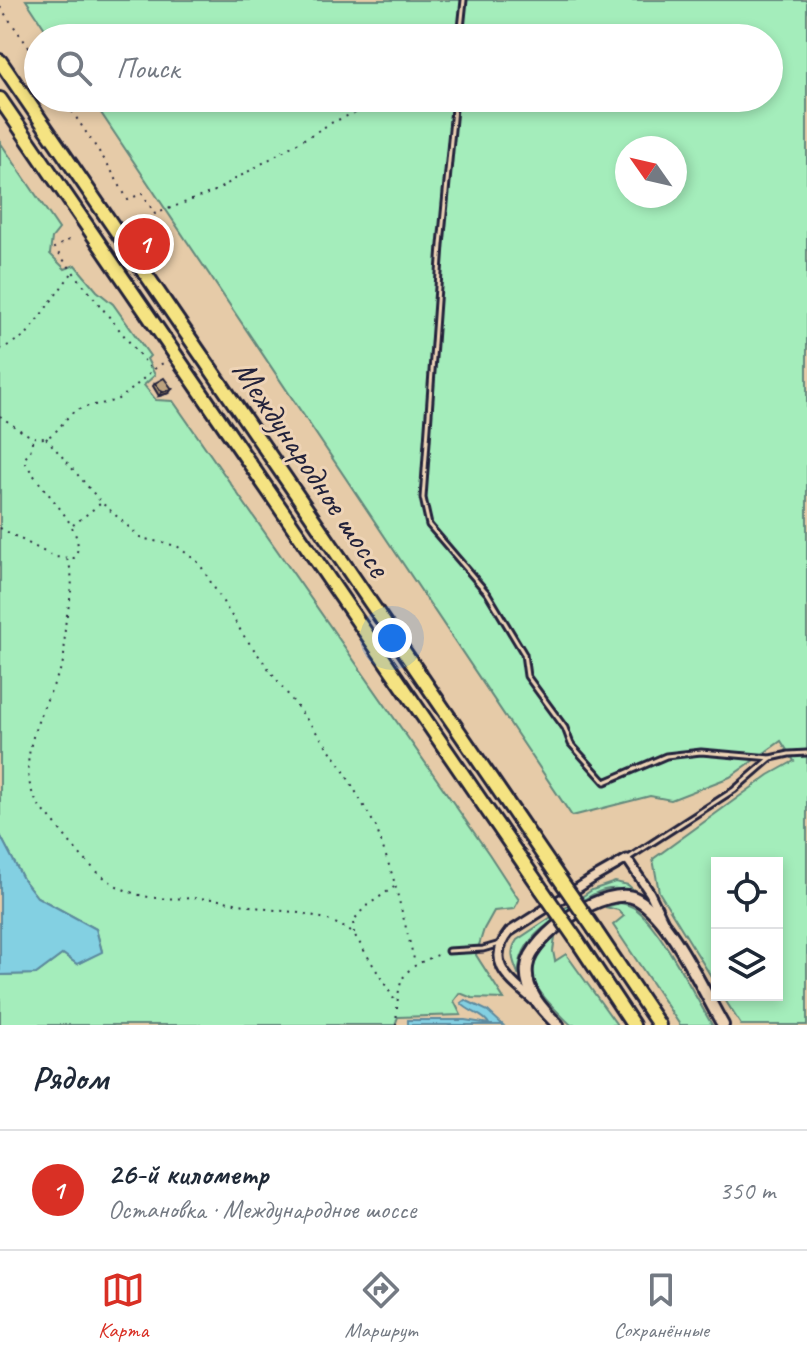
<!DOCTYPE html>
<html lang="ru">
<head>
<meta charset="utf-8">
<style>
  :root { --surface:#fff; --page:#f6f6f7; --text:#1f2937; --muted:#747a83; --line:#e0e1e3; --accent:#d93025 }
  body { margin:0; font-family:Caveat,sans-serif; background:var(--page); color:var(--text) }
  .controls { position:absolute; right:24px; bottom:24px; display:grid; overflow:hidden; border-radius:0px; box-shadow:0 4px 12px #0003 }
  .controls button { width:72px; height:72px; display:grid; place-items:center; padding:0; border:0; border-bottom:2px solid var(--line); background:var(--surface); color:var(--text); font:40px sans-serif }
  .compass { position:absolute; left:615px; top:136px; width:72px; height:72px; border-radius:50%; background:var(--surface); box-shadow:0 4px 12px #0003; rotate:304deg }
  .you { position:absolute; left:392px; top:638px; width:28px; height:28px; margin:-20px; border:6px solid #fff; border-radius:50%; background:#1a73e8; box-shadow:0 0 0 12px #1a73e833 }
  .badge { display:grid; place-items:center; width:52px; height:52px; border-radius:50%; background:var(--accent); color:#fff; font-size:26px; font-weight:700 }
  .pin { position:absolute; translate:-50% -50%; border:4px solid #fff; box-shadow:0 2px 8px #0006 }
  .list { margin:0; padding:0; list-style:none }
  h2 { display:flex; justify-content:space-between; align-items:center; height:104px; margin:0; padding:0 32px; font-size:34px }
  h2 small { font-size:26px; font-weight:400; color:var(--muted) }
  .list li { display:grid; grid-template-columns:52px 1fr auto; gap:24px; align-items:center; box-sizing:border-box; height:120px; padding:0 32px; border-top:2px solid var(--line) }
  .list b { display:block; font-size:30px; white-space:nowrap }
  .list p { margin:0; font-size:26px; white-space:nowrap; color:var(--muted) }
  .list em { font-size:26px; font-style:normal; color:var(--muted) }
  .icon { flex:none; width:44px; height:44px; fill:none; stroke:currentColor; stroke-width:2; stroke-linecap:round; stroke-linejoin:round }
  .map { position:relative; flex:none; width:807px; height:1025px; overflow:hidden }
  .search { position:absolute; background:var(--surface); box-shadow:0 4px 12px #0003; left:24px; right:24px; top:24px; height:88px; display:flex; align-items:center; gap:20px; box-sizing:border-box; padding:0 28px; border-radius:44px; color:var(--muted); font-size:30px }
  .sheet { height:224px; background:var(--surface) }
  nav { display:flex; justify-content:space-around; align-items:center; box-sizing:border-box; height:112px; border-top:2px solid var(--line); background:var(--surface); font-size:22px; color:var(--muted) }
  nav a { display:grid; justify-items:center; gap:4px }
  nav .on { color:var(--accent) }
  .map>svg:first-child { display:block }
</style>
</head>
<body>
<div class="map">
<svg width="807" height="1025" viewBox="0 0 807 1025">
  <rect width="100%" height="100%" fill="#e6cba8"/>
  <filter id="ink" filterUnits="userSpaceOnUse"><feTurbulence type="fractalNoise" baseFrequency=".0125" numOctaves="2"/><feDisplacementMap in="SourceGraphic" scale="16" xChannelSelector="R" yChannelSelector="G"/><feConvolveMatrix kernelMatrix="1 2 1 2 8 2 1 2 1" color-interpolation-filters="sRGB"/></filter>
  <g filter="url(#ink)">
    <g fill="#a4edbb" stroke="#63887b" stroke-width="2" fill-rule="evenodd">
      <path d="M26,0H807V1025H741L722,995H777V863H717V986L659,892L653,859L769,775L794,761L781,741L730,777L671,800L650,796L572,816L91,98H769V38H51ZM627,148H675V196H627Z"/>
      <path d="M0,142L59,229L52,238L50,254L65,269L75,265L97,291L113,304L150,356L147,359L155,375L144,385L156,400L173,401L489,854L519,900L514,909L494,911L484,929L476,955L504,999L472,998L460,993L454,1001L461,1015L398,1017L395,1025H0V975L36,974L63,954L77,964L102,951L96,929L37,897L23,879L0,835Z"/>
      <path d="M615,882L628,885L636,892C625,889 615,887 604,890C592,893 581,902 570,909C545,925 517,943 519,976C514,963 508,953 517,940L592,890Z"/>
      <path d="M620,903C627,904 632,906 637,910C661,929 695,996 712,1025H680L613,925L624,916L618,910L605,907Z"/>
      <path d="M555,938L553,951L555,961L566,954L617,1025H571C543,997 508,969 555,938Z"/>
    </g>
    <g fill="#83d0e2" stroke="#5c8a9f" stroke-width="2">
      <path d="M0,835L23,879L37,897L96,929L102,952L77,964L63,954L36,974L0,975Z"/>
      <path d="M465,1000L488,1011L503,1025H408V1020H465L489,1024C483,1013 469,1013 461,1003Z"/>
    </g>
    <g fill="none" stroke-linecap="round" stroke-linejoin="round">
      <g stroke="#22223b" stroke-width="9">
        <g id="lane">
          <path d="M460,38L464,0"/>
          <path d="M455,98L441,245L423,498L429,525L488,594L524,654L527,676L565,728L571,744L605,782L666,756L701,752L771,758L789,754L807,753"/>
          <path d="M627,859L734,790L771,758"/>
          <path d="M448,951L483,949L500,944"/>
        </g>
      </g>
      <g stroke="#22223b" stroke-width="13">
        <path id="street" d="M534,1001C510,980 484,963 509,932L592,879L627,859L650,893L663,920"/>
      </g>
      <g stroke="#22223b" stroke-width="16">
        <path id="secondary" d="M558,1025C543,1010 524,991 527,967C530,936 608,882 637,899C671,918 703,991 723,1025"/>
      </g>
      <g stroke="#22223b" stroke-width="18">
        <g id="highway">
          <path d="M0,61L559,878"/>
          <path d="M0,99L542,890"/>
          <path d="M595,930L659,1025"/>
          <path d="M578,942L633,1025"/>
        </g>
      </g>
      <g stroke="#22223b" stroke-width="2" stroke-dasharray="2 6" stroke-linecap="butt">
        <path d="M0,7L38,60"/>
        <path d="M63,98L108,165L128,200L142,193L155,214L215,191L333,122L373,105L407,99L449,107"/>
        <path d="M69,240L54,248L150,368"/>
        <path d="M0,350L26,335L72,273"/>
        <path d="M0,416C12,424 29,440 44,438C56,436 62,422 71,414C85,403 103,406 118,399C135,390 147,371 167,361"/>
        <path d="M46,438L102,503L141,538L177,546L199,563L244,636L338,761L376,827L393,877L415,963"/>
        <path d="M73,525L100,504"/>
        <path d="M0,528L54,557L74,558C93,532 34,485 24,459L30,452L33,437"/>
        <path d="M67,559C76,580 70,598 66,620C63,635 67,653 61,668C44,709 10,765 40,807C65,833 85,868 117,886C153,905 177,896 213,899C231,902 249,906 267,909C300,913 326,914 354,934L397,1004"/>
        <path d="M354,933L353,921L365,907L394,887"/>
        <path d="M396,1025C399,977 397,970 443,953"/>
      </g>
      <use href="#lane" stroke="#eed4b6" stroke-width="3"/>
      <use href="#street" stroke="#eed4b6" stroke-width="7"/>
      <use href="#secondary" stroke="#eed4b6" stroke-width="10"/>
      <use href="#highway" stroke="#f5e382" stroke-width="12"/>
      <g stroke="#22223b" stroke-width="18" stroke-linecap="butt">
        <g id="highway-bridge">
          <path d="M559,878L595,930"/>
          <path d="M542,890L578,942"/>
        </g>
      </g>
      <use href="#highway-bridge" stroke="#f5e382" stroke-width="12"/>
    </g>
    <path fill="#a28b6c" stroke="#22223b" stroke-width="2" d="M155,383L169,393L159,396L153,386Z"/>
    <path fill="#847158" stroke="#22223b" stroke-width="2" d="M172,389L169,393L159,396L162,392Z"/>
    <path fill="#bca27e" stroke="#22223b" stroke-width="2" d="M164,378L172,389L162,392L155,383Z"/>
  </g>
  <g text-anchor="middle" dominant-baseline="central" stroke-width="6" stroke-linejoin="round" paint-order="stroke">
    <g font-size="34" fill="#22223b" stroke="#eed4b6">
      <text transform="translate(312 468) rotate(56)">Международное шоссе</text>
    </g>
  </g>
</svg>
<div class="controls">
<button><svg class="icon" aria-label="locate" viewBox="0 0 24 24"><circle cx="12" cy="12" r="6"/><path d="M12 2v4M12 18v4M2 12h4M18 12h4"/></svg></button>
<button><svg class="icon" aria-label="layers" viewBox="0 0 24 24"><path d="M12 4l9 5-9 5-9-5zM3 14l9 5 9-5"/></svg></button>
</div>
<svg class="compass" viewBox="-18 -18 36 36"><path d="M0-13l5 13h-10z" fill="#e53935"/><path d="M0 13l5-13h-10z" fill="#747a83"/></svg>
<div class="you"></div>
<div class="pin badge" style="left:144px;top:244px">1</div>
<div class="search"><svg class="icon" aria-label="search" viewBox="0 0 24 24"><circle cx="10" cy="10" r="6"/><path d="M15 15l6 6"/></svg>Поиск</div>
</div>
<section class="sheet">
<h2>Рядом<small></small></h2>
<ul class="list">
<li><span class="badge">1</span><div><b>26-й километр</b><p>Остановка · Международное шоссе</p></div><em>350 m</em></li>
</ul>
</section>
<nav>
<a class="on"><svg class="icon" aria-label="map" viewBox="0 0 24 24"><path d="M3 6l6-2 6 2 6-2v14l-6 2-6-2-6 2zM9 4v14M15 6v14"/></svg>Карта</a>
<a><svg class="icon" aria-label="directions" viewBox="0 0 24 24"><path d="M12 3l9 9-9 9-9-9zM9 14v-3h6M13 9l2 2-2 2"/></svg>Маршрут</a>
<a><svg class="icon" aria-label="saved" viewBox="0 0 24 24"><path d="M7 4h10v16l-5-4-5 4z"/></svg>Сохранённые</a>
</nav>
</body>
</html>
